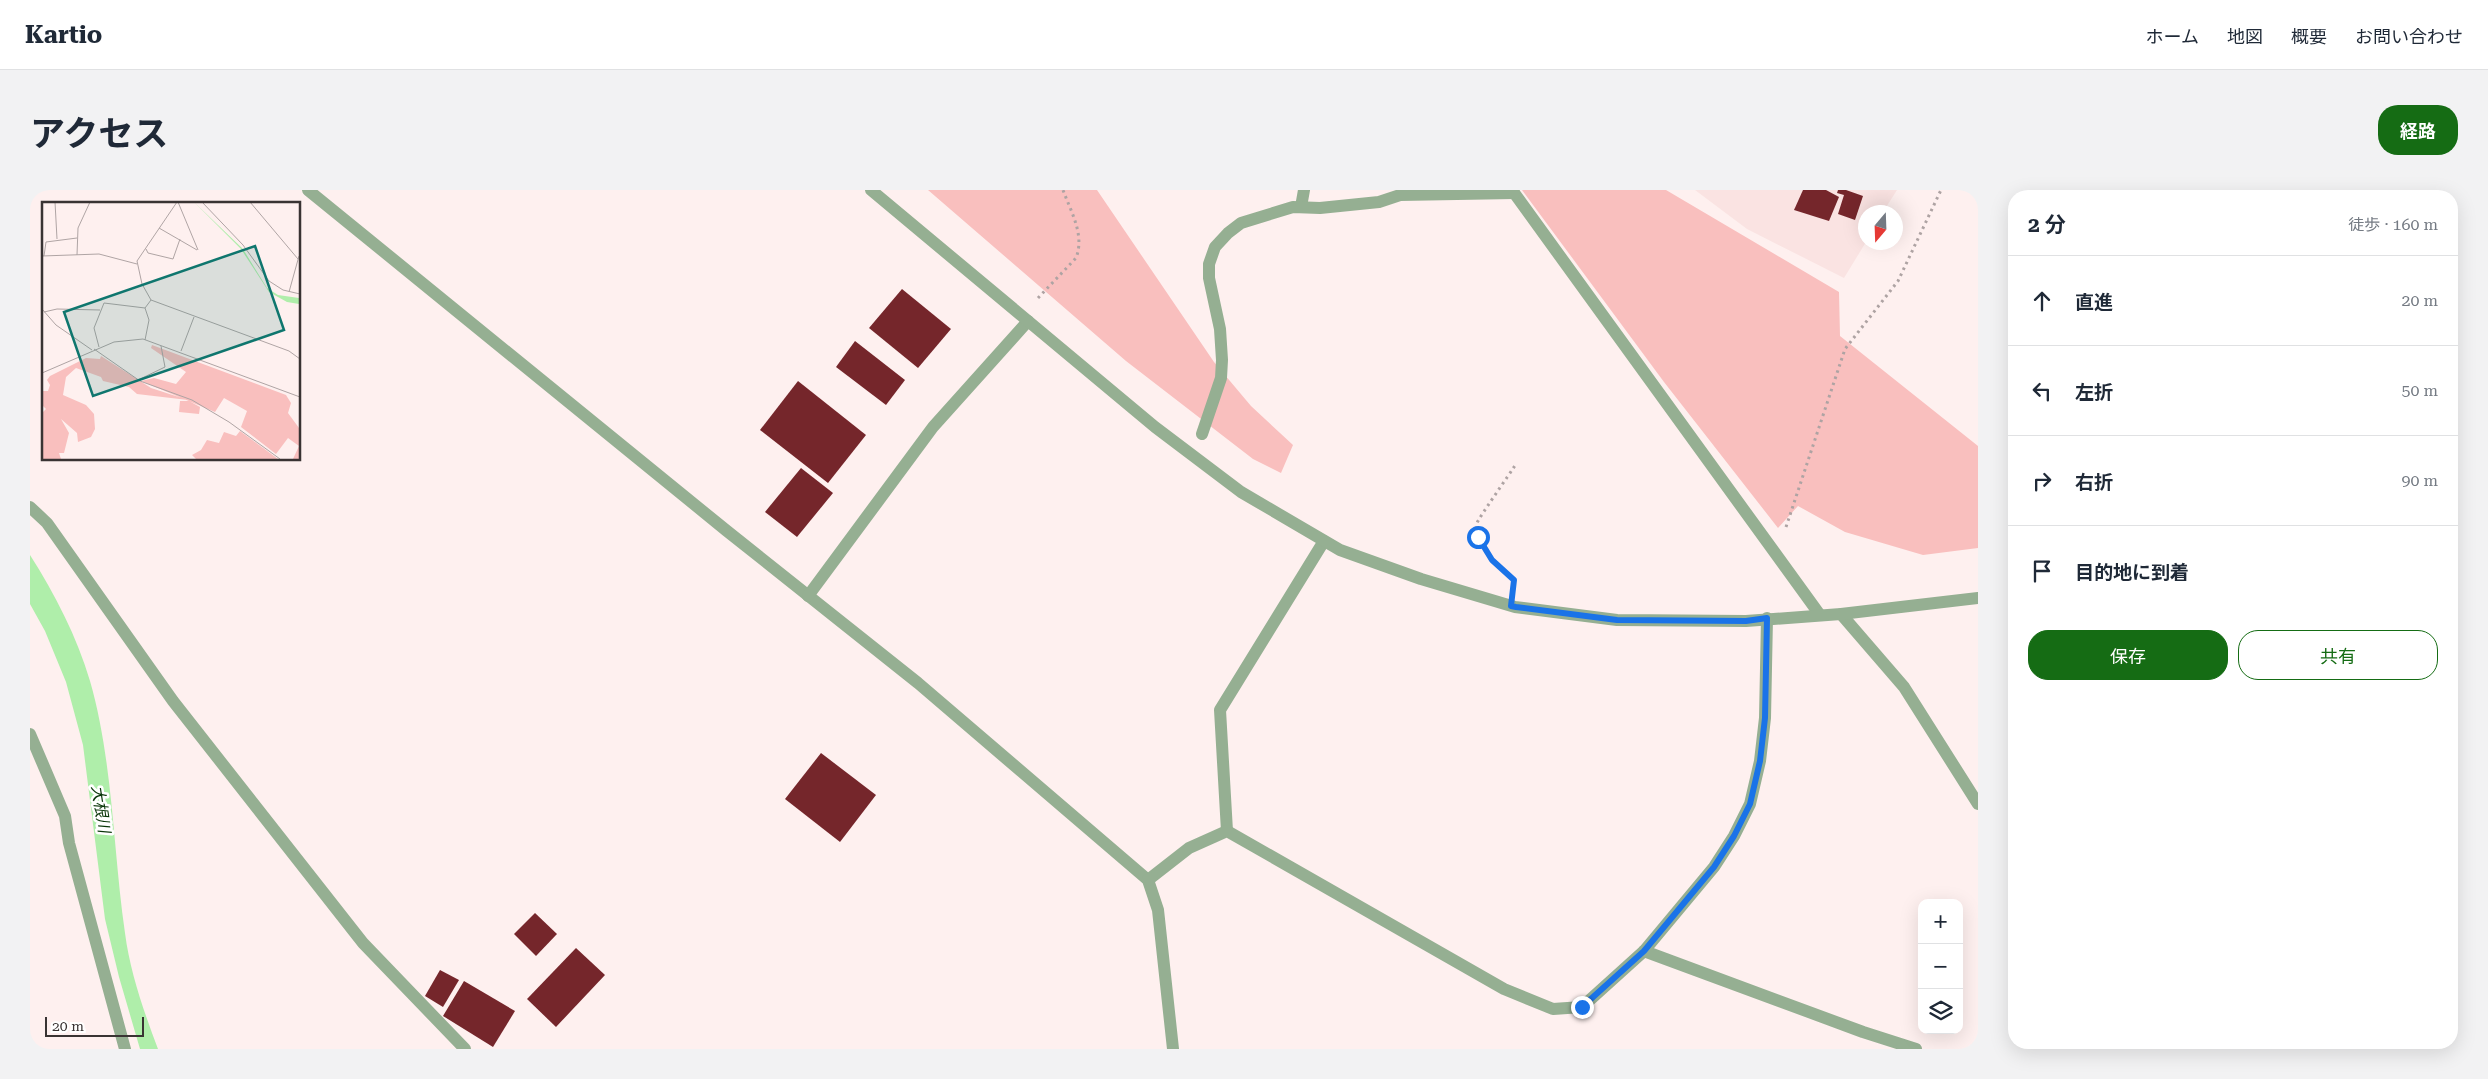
<!DOCTYPE html>
<html lang="ja">
<head>
<meta charset="utf-8">
<style>
  :root { --surface:#fff; --page:#f2f2f3; --text:#1f2937; --muted:#747a83; --line:#e0e1e3; --accent:#156c14 }
  body { margin:0; font-family:"Roboto Serif","Noto Sans JP",serif; background:var(--page); color:var(--text) }
  .controls { position:absolute; right:15px; bottom:15px; display:grid; overflow:hidden; border-radius:10px; box-shadow:0 5px 20px #0002 }
  .controls button { width:45px; height:45px; display:grid; place-items:center; padding:0; border:0; border-bottom:1px solid var(--line); background:var(--surface); color:var(--text); font:25px sans-serif }
  .compass { position:absolute; left:1828px; top:15px; width:45px; height:45px; border-radius:50%; background:var(--surface); box-shadow:0 5px 20px #0002; rotate:199deg }
  .scale { position:absolute; left:15px; bottom:12px; width:99px; box-sizing:border-box; padding-left:5px; border:2px solid #393333; border-top:0; font-size:14px; line-height:18px; white-space:nowrap; color:#393333; -webkit-text-stroke:4px #fff; paint-order:stroke }
  .stop { position:absolute; width:15px; height:15px; margin:-11px; border:4px solid #1a73e8; border-radius:50%; background:#fff }
  .stop.end { background:#1a73e8; border-color:#fff; box-shadow:0 1px 5px #0008 }
  .list { margin:0; padding:0; list-style:none }
  h2 { display:flex; justify-content:space-between; align-items:center; height:65px; margin:0; padding:0 20px; font-size:21px }
  h2 small { font-size:16px; font-weight:400; color:var(--muted) }
  .list li { display:grid; grid-template-columns:32px 1fr auto; gap:15px; align-items:center; box-sizing:border-box; height:90px; padding:0 20px; border-top:1px solid var(--line) }
  .list b { display:block; font-size:19px; white-space:nowrap }
  .list em { font-size:16px; font-style:normal; color:var(--muted) }
  .actions { display:flex; gap:10px; padding:15px 20px }
  .actions a { flex:1; padding:11px 0; border:1px solid var(--accent); border-radius:20px; text-align:center; font-size:18px; color:var(--accent) }
  .actions .main { background:var(--accent); color:#fff }
  .icon { flex:none; width:28px; height:28px; fill:none; stroke:currentColor; stroke-width:2; stroke-linecap:round; stroke-linejoin:round }
  .map { position:relative; flex:none; width:1948px; height:859px; overflow:hidden; border-radius:20px }
  header { display:flex; align-items:center; gap:30px; box-sizing:border-box; height:70px; padding:0 25px; background:var(--surface); border-bottom:1px solid var(--line) }
  header strong { font-size:24px }
  nav { display:flex; gap:28px; margin-inline-start:auto; font-size:18px }
  .intro { display:flex; align-items:center; justify-content:space-between; box-sizing:border-box; height:120px; padding:0 30px }
  h1 { margin:0; font-size:35px }
  .button { padding:12px 22px; border-radius:20px; background:var(--accent); color:#fff; font-size:18px; font-weight:700 }
  main { display:flex; gap:30px; padding:0 30px }
  aside { flex:1; background:var(--surface); border-radius:20px; box-shadow:0 5px 20px #0002 }
  .map>svg:first-child { display:block }
</style>
</head>
<body>
<header>
<strong>Kartio</strong>
<nav><a>ホーム</a><a>地図</a><a>概要</a><a>お問い合わせ</a></nav>
</header>
<div class="intro"><h1>アクセス</h1><a class="button">経路</a></div>
<main>
<div class="map">
<svg width="1948" height="859" viewBox="0 0 1948 859">
  <rect width="100%" height="100%" fill="#fef0ef"/>
  <path fill="#fae3e2" d="M1665,0H1867L1853,22H1836V52L1814,88L1717,39Z"/>
  <g fill="#f9bfbe">
    <path d="M898,0H1067L1184,172L1221,216L1263,255L1251,283L1223,269L1096,171Z"/>
    <path d="M1492,0H1636L1809,102L1810,146L1948,256V358L1893,365L1815,342L1768,316L1748,338L1634,192Z"/>
  </g>
  <path fill="#afeeaa" d="M0,365C25,404 47,447 60,491C83,571 83,660 95,743C100,782 114,822 128,859H110L89,787L75,729L53,555L36,492L15,441L0,414Z"/>
  <g fill="#75262b">
    <path d="M1773,0H1796L1809,7L1799,31L1764,20Z"/>
    <path d="M1808,0H1816L1833,6L1825,30L1808,24L1814,5L1807,3Z"/>
    <path d="M872,99L921,139L888,178L839,138Z"/>
    <path d="M825,151L875,190L856,215L806,177Z"/>
    <path d="M768,191L836,245L798,293L730,240Z"/>
    <path d="M771,278L803,303L767,347L735,322Z"/>
    <path d="M791,563L846,605L810,652L755,609Z"/>
    <path d="M505,723L527,744L506,766L484,744Z"/>
    <path d="M546,758L575,785L526,837L497,809Z"/>
    <path d="M410,780L429,790L413,817L395,806Z"/>
    <path d="M434,791L485,821L463,857L413,826Z"/>
  </g>
  <g fill="none" stroke-linecap="round" stroke-linejoin="round">
    <g stroke="#aea3a3" stroke-width="3" stroke-dasharray="2.5 4" stroke-linecap="butt">
      <path d="M1008,108L1046,68C1055,45 1041,22 1033,0"/>
      <path d="M1756,337L1815,159L1868,91L1911,0"/>
      <path d="M1484,390C1468,376 1444,357 1447,333C1448,329 1481,282 1486,274"/>
    </g>
    <path stroke="#95af92" stroke-width="12" d="M0,317L17,333L143,511L333,753L435,859"/>
    <g stroke="#95af92" stroke-width="12">
      <path d="M278,0L697,341L888,493L1118,690L1128,720L1143,859"/>
      <path d="M1482,0L1790,425"/>
      <path d="M1271,17L1274,0"/>
      <path d="M1172,244L1191,188L1192,170L1190,139L1179,88V74L1185,57L1198,43L1211,33L1263,17L1290,18L1349,12L1370,5L1484,3"/>
      <path d="M778,406L903,237L998,131"/>
      <path d="M1811,424L1874,497L1948,614"/>
      <path d="M0,544L35,626L39,653L95,859"/>
      <path d="M1197,641L1190,520L1294,351"/>
      <path d="M1118,690L1159,658L1197,641L1474,799L1523,819L1552,817L1614,761L1684,677L1704,646L1720,614L1730,571L1735,528L1737,428"/>
      <path d="M1614,761L1833,842L1886,859"/>
    </g>
    <path stroke="#95af92" stroke-width="12" d="M841,0L1125,237L1211,302L1310,360L1391,389L1485,417L1587,430L1716,431L1811,424L1948,408"/>
  </g>
  <g fill="none" stroke-linecap="round" stroke-linejoin="round">
    <path stroke="#1a73e8" stroke-width="6" d="M1448,347L1462,370L1484,390L1481,416L1486,417L1587,430L1716,431L1737,428L1735,528L1730,571L1720,614L1704,646L1684,677L1614,761L1552,817"/>
  </g>
  <g text-anchor="middle" dominant-baseline="central" stroke-width="5" stroke-linejoin="round" paint-order="stroke">
    <g font-size="16" font-style="italic" fill="#083407" stroke="#fff">
      <text transform="translate(71 619) rotate(81)">大根川</text>
    </g>
  </g>
  <g transform="translate(12 12)">
    <rect width="258" height="258" fill="#fef0ef"/>
    <path d="M110,143L244,193L249,201L246,211L257,226V257H251L257,244L246,236L234,252L199,225L205,209L182,196L173,210L99,179L112,176L134,182L144,170L109,146ZM59,154L109,186L146,198L95,192L87,185L61,179L59,175L34,166L24,175L21,193L44,203L52,212L53,227L49,235L36,240L35,231L19,217L27,231L22,251H17L19,257H0V211L4,207L0,203V189H6L8,183L5,178L8,174L44,156L58,157ZM138,199H147L158,205L157,212L137,210ZM198,229L236,257H154L150,253L159,248L165,238L177,241L182,230L194,234Z" fill="#f9bfbe"/>
    <path d="M152,0L201,47L225,86L236,93L257,96V102L245,100L227,90L199,47Z" fill="#afeeaa"/>
    <path fill="none" stroke="#afa4a4" stroke-width="1" d="M13,0L15,37M135,0L95,59L100,82L109,98L247,149L258,157M136,0L156,48M160,0L201,43L227,79L241,88L258,92M208,0L256,57M117,26L155,48M104,47L106,51L131,57L138,37M35,53L36,26L48,0M0,54L57,52L95,62M2,54L4,40L35,36M247,90L257,54M103,106L107,118L103,138M0,107L14,123L50,148M2,110L15,107L58,108M57,145L52,126L62,101L103,106L109,98M52,147L98,179L150,198L187,220L238,257M139,149L152,115M0,171L72,140L101,137L258,195M96,178L123,165L119,144"/>
    <path fill="#0f766e" fill-opacity="0.15" stroke="#0f766e" stroke-width="2.5" d="M213,44L242,128L51,194L22,110Z"/>
    <rect width="258" height="258" fill="none" stroke="#393333" stroke-width="2.5"/>
  </g>
</svg>
<div class="controls">
<button>+</button>
<button>−</button>
<button><svg class="icon" aria-label="layers" viewBox="0 0 24 24"><path d="M12 4l9 5-9 5-9-5zM3 14l9 5 9-5"/></svg></button>
</div>
<svg class="compass" viewBox="-18 -18 36 36"><path d="M0-13l5 13h-10z" fill="#e53935"/><path d="M0 13l5-13h-10z" fill="#747a83"/></svg>
<div class="scale">20 m</div>
<div class="stop" style="left:1448px;top:347px"></div>
<div class="stop end" style="left:1552px;top:817px"></div>
</div>
<aside>
<h2>2 分<small>徒歩 · 160 m</small></h2>
<ul class="list">
<li><svg class="icon" aria-label="ahead" viewBox="0 0 24 24"><path d="M12 20V5M6 11l6-6 6 6"/></svg><div><b>直進</b></div><em>20 m</em></li>
<li><svg class="icon" aria-label="left" viewBox="0 0 24 24"><path d="M17 20v-9H6M10 6l-5 5 5 5"/></svg><div><b>左折</b></div><em>50 m</em></li>
<li><svg class="icon" aria-label="right" viewBox="0 0 24 24"><path d="M7 20v-9h11M14 6l5 5-5 5"/></svg><div><b>右折</b></div><em>90 m</em></li>
<li><svg class="icon" aria-label="arrive" viewBox="0 0 24 24"><path d="M6 21V4h12l-3 4 3 4H6"/></svg><div><b>目的地に到着</b></div></li>
</ul>
<div class="actions"><a class="main">保存</a><a>共有</a></div>
</aside>
</main>
</body>
</html>
